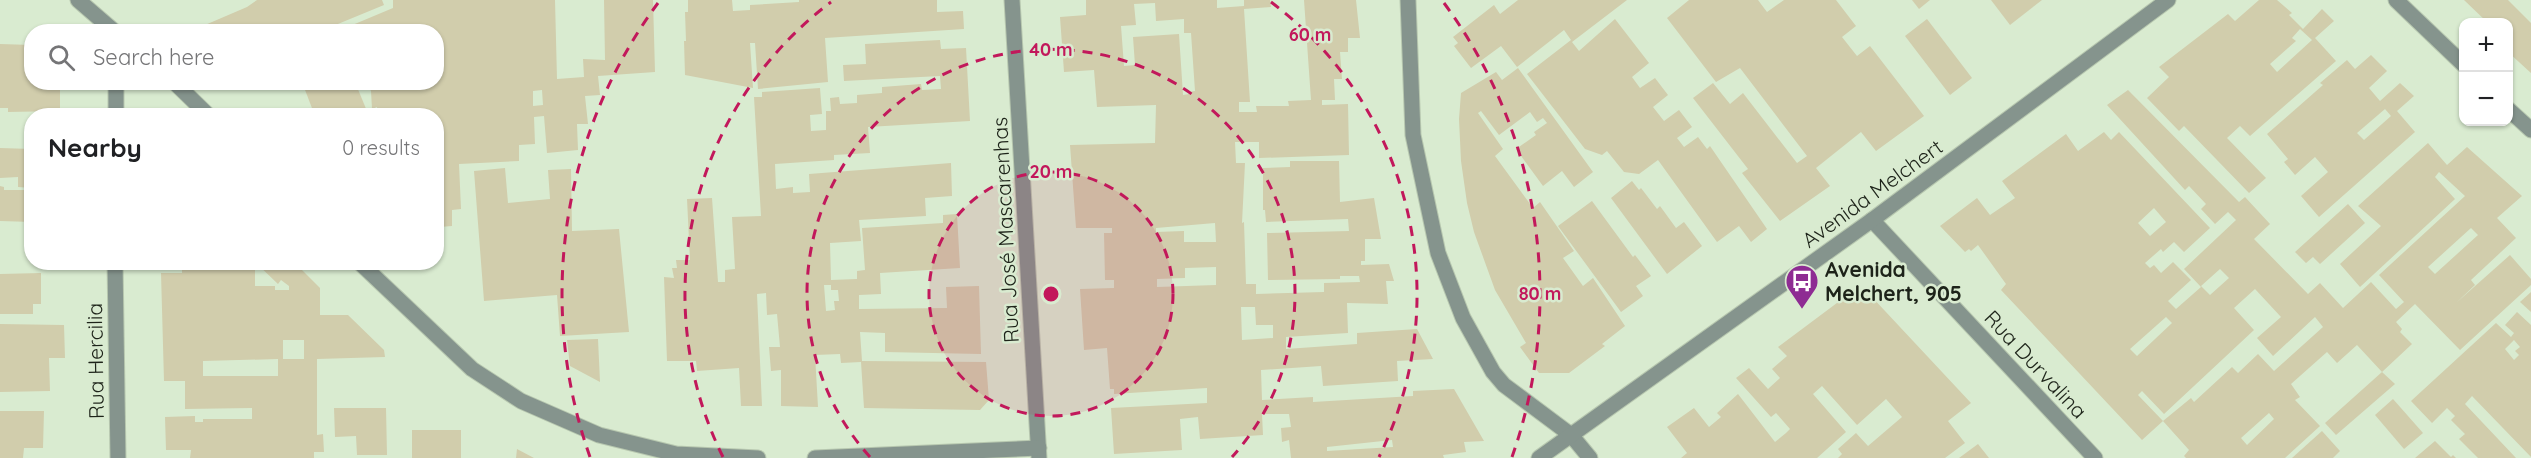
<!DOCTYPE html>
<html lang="en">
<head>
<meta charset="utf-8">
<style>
  :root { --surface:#fff; --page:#f6f6f6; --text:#202124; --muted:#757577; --line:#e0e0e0 }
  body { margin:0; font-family:Quicksand,sans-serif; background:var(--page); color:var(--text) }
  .controls { position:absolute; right:18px; top:18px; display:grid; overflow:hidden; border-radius:12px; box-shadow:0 2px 4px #0004 }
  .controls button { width:54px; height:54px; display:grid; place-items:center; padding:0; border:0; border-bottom:2px solid var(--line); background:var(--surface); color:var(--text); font:30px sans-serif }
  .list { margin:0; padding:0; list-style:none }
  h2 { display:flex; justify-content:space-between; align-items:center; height:78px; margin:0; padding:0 24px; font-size:26px }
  h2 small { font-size:20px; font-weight:400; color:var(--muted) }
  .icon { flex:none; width:33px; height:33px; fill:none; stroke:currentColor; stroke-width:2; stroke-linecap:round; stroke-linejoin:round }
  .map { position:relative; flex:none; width:2531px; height:458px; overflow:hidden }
  .search { position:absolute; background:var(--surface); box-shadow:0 2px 4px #0004; left:24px; top:24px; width:420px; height:66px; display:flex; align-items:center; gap:15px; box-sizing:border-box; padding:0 21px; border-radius:24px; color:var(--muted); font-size:22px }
  .panel { position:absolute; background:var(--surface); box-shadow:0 2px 4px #0004; left:24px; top:108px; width:420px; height:162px; border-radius:24px }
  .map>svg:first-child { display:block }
</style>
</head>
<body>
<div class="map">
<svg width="2531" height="458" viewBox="0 0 2531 458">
  <rect width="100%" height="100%" fill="#d9ebd0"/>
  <g fill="#d1cdac" fill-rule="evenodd">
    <path d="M257,0H382L384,5L333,26L336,32H204L205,25L247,7Z"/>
    <path d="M393,0H555L557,79L584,77L583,59L605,60L604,0H653L655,72L598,76L600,95L585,96L588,124H577L578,150L547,153L544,116L534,117L535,144L519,145V161L459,164L461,209L452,210V226L440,227V233H436V129H439V118H436V116H378L377,107L372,109L371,91L366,82H436V32L338,31L393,8ZM542,90L543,105L533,106V91Z"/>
    <path d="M688,0H732L733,11L750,10V5L799,2V0H937V12L963,11L964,29L825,38L828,82L758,89L755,43H750L753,88L685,75L684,41H686L685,12H688Z"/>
    <path d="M1086,0H1217V8L1244,6V0H1270L1271,7L1244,9L1250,102H1239V112H1257L1256,106H1289L1288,101L1311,100L1304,0H1356L1360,38H1348V52H1340L1342,79H1334L1335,100H1322V105L1348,104L1349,155L1259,158V142H1235L1236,163H1245L1242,223L1244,222L1246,284H1256V294L1324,292V283L1360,282L1359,276H1340V279L1268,280L1267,233L1349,231L1348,219L1266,222L1265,210H1263V168L1290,167V161H1339L1340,202L1374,198L1381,239H1365V261H1361V265L1389,264L1394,281H1386L1388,304L1347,303L1348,333L1286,337V349L1357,344V333L1417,329L1433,359L1397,361L1398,381L1323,386L1321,366L1261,370L1262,400L1313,397V402L1413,396V391L1454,389L1484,441L1464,442L1466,452L1443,455L1444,458H1291L1289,440L1282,442L1281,428L1291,427L1289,414H1262L1263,435L1200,439L1198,417L1180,419L1182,450L1114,454L1111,408L1207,403V388L1114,394V389H1110L1107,348L1084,350L1080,289L1114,288V280H1105L1104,233H1112V228H1076L1070,145L1155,143L1156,105L1097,107L1094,70L1064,72L1060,17L1086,15ZM1155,3L1156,21L1184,19V33H1191L1195,91L1188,92L1189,94L1183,95L1179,34L1133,37L1135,65L1124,66L1121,26L1136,25L1134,4ZM1215,223L1216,242H1184V231L1156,232V228ZM1216,267V285L1157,287V279L1185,278V268ZM1241,307H1255L1256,325H1273V338L1242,340ZM1392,440L1393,447L1327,451V447Z"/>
    <path d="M1518,0H1627L1572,42L1579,51L1615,19L1649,63L1632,77L1640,88L1655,78L1668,95L1653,107L1664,121L1679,110L1692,127L1677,138L1684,147L1698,137L1707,149L1710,146L1767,229L1751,242L1739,226L1717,242L1658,160L1639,174L1624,172L1607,151L1602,155L1585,149L1527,74L1571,40L1564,30L1517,67L1501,46L1471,68L1454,46L1458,43L1453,37L1494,5L1500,14Z"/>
    <path d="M1689,0H1758L1767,12L1784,0H1836L1856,26L1842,37L1857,56L1870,46L1924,116L1876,151L1861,132L1816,168L1830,186L1780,221L1742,173L1748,169L1693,98L1713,83L1730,104L1743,93L1797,163L1807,156L1740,68L1716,82L1667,18Z"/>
    <path d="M1912,0H1930L1919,9Z"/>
    <path d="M1991,0H2042L2010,25Z"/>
    <path d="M2259,0H2277L2292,13L2289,15L2303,29L2322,9L2334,21L2315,38L2336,61L2250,136L2240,126L2227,138L2266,178L2249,193L2184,126L2179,131L2147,98L2169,77L2159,67L2228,14L2235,21ZM2300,29L2312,40L2277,72L2270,64L2296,41L2292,38Z"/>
    <path d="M2464,0H2508L2531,23V73L2508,52V22H2487Z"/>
    <path d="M1927,19L1972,78L1950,95L1905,36Z"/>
    <path d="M940,40L941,49L966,48L970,121L868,127L870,153L834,155V160L775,164L776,189L793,187V193L810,192L809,174L951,163L952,196L925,198L926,216L859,220L861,241L830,243L831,280L857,279V271L865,270L862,228L943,223V215L957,214L960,268L880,273L881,294L859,295V309L947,308L946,287L979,286L981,354L885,352V333L860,332L862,361L986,362L989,400L980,410L864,408L861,362L841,363L840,354L815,355L818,407L781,406V370L771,371L769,347H780L777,314L767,315L766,293L757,294L762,406H741L739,368L697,371L696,361H667L664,277L674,278L672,268H677L676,260H690L687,199L712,198L718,282H725V270L735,269L732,217L761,216L754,97H762V92L820,88L822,114L810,115L811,131L826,130V111H831L830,98L839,97L840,104L857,103V95L882,93V87L921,84L922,90L941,89L940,76L844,81L843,65L866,64L865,44ZM824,285H831V290H838L839,301H834L835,310L826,311Z"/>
    <path d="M0,44L32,45V82H60V111L8,112V108H0Z"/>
    <path d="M2371,55L2387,71L2369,88L2380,101L2400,83L2414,96L2397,111L2415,132L2319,217L2301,196L2328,172L2315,157L2295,175L2284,162L2288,159L2267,134L2323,85L2320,83L2347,60L2355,69ZM2385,109L2391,116L2364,140L2357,133Z"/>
    <path d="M1518,68L1593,172L1574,187L1562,171L1543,186L1516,149L1536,135L1534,132L1547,123L1543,118L1537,122L1530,112L1499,135L1481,111L1478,113L1503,149L1495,156L1533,208L1540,202L1574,251L1563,258L1583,286L1593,278L1625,326L1602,344L1605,346L1569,373H1539L1520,347L1526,343L1495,290L1474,232L1467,203L1461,161L1459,119L1461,93L1496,72L1502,80Z"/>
    <path d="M302,82H355L369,116H315Z"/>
    <path d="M2128,90L2239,202L2245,197L2270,224L2254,239L2308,294L2320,283L2343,308L2371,282L2396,309L2404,302L2379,275L2465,196L2439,172L2435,177L2455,199L2360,287L2340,264L2381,226L2358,206L2428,143L2447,165L2467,147L2522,196L2497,218L2516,238L2471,280L2475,285L2456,303L2510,255L2531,279V285L2460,350L2415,304L2396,322L2402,329L2400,332L2412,344L2382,372L2357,345L2337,363L2327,352L2291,384L2300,397L2295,400L2320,426L2285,458H2186L2184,456L2189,450L2163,421L2191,398L2194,402L2232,367L2238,373L2258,354L2274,371L2323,327L2315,317L2273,356L2257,338L2281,317L2255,289L2234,308L2254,330L2164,414L2142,391L2138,395L2163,421L2142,440L2001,290L2006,284L1978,245L1971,251L1969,249L1965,252L1940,226L1977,198L1990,215L2015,198L2002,181L2066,134L2078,151L2104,132L2111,140L2119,132L2210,228L2184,252L2174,242L2163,252L2161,249L2145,263L2150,268L2154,265L2161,273L2173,262L2191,280L2168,301L2176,309L2201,287L2184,269L2236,220L2228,212L2215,224L2201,209L2206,204L2189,186L2185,190L2107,105ZM2154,208L2166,222L2150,236L2138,223ZM2471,228L2478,235L2435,274L2428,267ZM2220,269L2229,278L2210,295L2201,286ZM2166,317L2172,323L2137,356L2130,349ZM2269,413L2274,419L2247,445L2241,438Z"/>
    <path d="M0,148L32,149V188L18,187V177L0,178Z"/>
    <path d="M505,168L508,203L550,199L548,170L571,169L572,231L619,229L629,332L560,336L557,295L484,301L474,171Z"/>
    <path d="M1632,181L1639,190L1641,188L1657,209L1660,206L1676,228L1684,222L1702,246L1667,274L1611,198Z"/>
    <path d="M0,186L4,187V190H32V222L0,221Z"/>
    <path d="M1592,201L1633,257L1635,255L1651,276L1636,286L1643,296L1621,312L1558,226Z"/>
    <path d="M2348,204L2365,223L2320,264L2313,257L2306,263L2295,252Z"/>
    <path d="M255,262H294L320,288V315H348L384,350L385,357L317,359V435L323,434L324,452H314V458H190L191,450H166L165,417L195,416V422H203V419H252V408L185,409V381H164L161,273H182V270L255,268V286H275V290H289V286L281,280L278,284ZM283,340H304V359H283ZM278,359V376H203V361Z"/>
    <path d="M41,273V304H33V314H0V274Z"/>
    <path d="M2531,292V312L2520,302Z"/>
    <path d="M1849,294L1871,296L1971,403L1948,421L1965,443L1945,458H1838L1842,454L1838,449L1856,433L1868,446L1902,417L1886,399L1857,425L1822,386L1813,394L1846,432L1817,458H1681L1687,453L1667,427L1694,408L1709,427L1721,417L1717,413L1738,394L1775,442L1786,433L1790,429L1776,413L1771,417L1736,378L1749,368L1768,389L1780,378L1772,369L1787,356L1778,347Z"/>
    <path d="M2517,312L2531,325V457L2472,396L2465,404L2516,458H2478L2459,439L2465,434L2451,420L2455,416L2447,408L2432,423L2411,401L2496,323L2511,337L2514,333L2505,325ZM2514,340L2520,347L2515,351L2519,355L2514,360L2505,349Z"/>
    <path d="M0,324L64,325L65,358H49L50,391L0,392Z"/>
    <path d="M598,339L600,382L570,366L567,340Z"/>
    <path d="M2382,372L2395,384L2336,435L2325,423Z"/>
    <path d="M2393,399L2423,433L2404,449L2375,415Z"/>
    <path d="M334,408H386L387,455H357L356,436L335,437Z"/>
    <path d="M0,411H44L43,448H24L23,458H0Z"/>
    <rect x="412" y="430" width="49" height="28"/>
    <path d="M2322,431L2340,451L2333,458H2292Z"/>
    <path d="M2435,441L2451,457L2453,455L2456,458H2415Z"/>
    <path d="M1978,444L1989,458H1959Z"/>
    <path d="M517,449L534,458H516Z"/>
  </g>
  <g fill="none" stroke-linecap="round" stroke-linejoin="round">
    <g stroke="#b7c7af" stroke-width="17">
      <g id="minor">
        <path d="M78,0L115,32"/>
        <path d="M1012,0L1039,458"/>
        <path d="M1408,0L1413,135L1438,253L1463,318L1493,372L1504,385L1571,435L1590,458"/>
        <path d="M2396,0L2464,65"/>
        <path d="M174,82L209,116"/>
        <path d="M2508,109L2531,130"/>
        <path d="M116,116V82"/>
        <path d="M1872,220L2095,458"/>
        <path d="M115,262L118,458"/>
        <path d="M359,262L472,369L521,401L599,435L676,454L758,458"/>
        <path d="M815,458L1039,448"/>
        <path d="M1539,458L1872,220L2168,0"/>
      </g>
    </g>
    <use href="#minor" stroke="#85948d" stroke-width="15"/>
  </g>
  <circle cx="1051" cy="294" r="122" fill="#c2185b" fill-opacity=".12"/>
  <g fill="none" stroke="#c2185b" stroke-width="3" stroke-dasharray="10 8">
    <circle cx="1051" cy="294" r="122"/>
    <path d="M870 457A244 244 0 1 1 1232 457"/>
    <path d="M723 457A366 366 0 0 1 831 2M1271 2A366 366 0 0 1 1379 457"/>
    <path d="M590 457A489 489 0 0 1 658 3M1444 3A489 489 0 0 1 1512 457"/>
  </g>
  <defs>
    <g id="bus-pin" transform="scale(1.725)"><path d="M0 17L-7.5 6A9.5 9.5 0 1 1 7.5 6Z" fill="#8e2c93" stroke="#d9ebd0"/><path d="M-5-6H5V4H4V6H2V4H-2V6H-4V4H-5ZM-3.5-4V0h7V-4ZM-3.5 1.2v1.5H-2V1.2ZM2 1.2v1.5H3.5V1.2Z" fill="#fff"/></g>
  </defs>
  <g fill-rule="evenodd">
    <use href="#bus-pin" x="1802" y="281"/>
  </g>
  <g text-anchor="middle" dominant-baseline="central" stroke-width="5" stroke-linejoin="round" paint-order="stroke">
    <g font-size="21" fill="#1d2319" stroke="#d9ebd0">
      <text transform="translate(1872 193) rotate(-36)">Avenida Melchert</text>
      <text transform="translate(1005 230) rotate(-93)">Rua José Mascarenhas</text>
      <text transform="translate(95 361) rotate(-91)">Rua Hercilia</text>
      <text transform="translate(2036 364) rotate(47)">Rua Durvalina</text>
    </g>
    <g font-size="21" font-weight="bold" fill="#1d2319" stroke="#d9ebd0" text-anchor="start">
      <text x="1825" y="269">Avenida<tspan x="1825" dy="24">Melchert, 905</tspan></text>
    </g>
  </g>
  <circle cx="1051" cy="294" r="9" fill="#c2185b" stroke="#d9ebd0" stroke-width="3"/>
  <g font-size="18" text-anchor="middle" font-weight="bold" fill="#c2185b" stroke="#d9ebd0" stroke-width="5" stroke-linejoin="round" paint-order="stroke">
    <text x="1310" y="41">60 m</text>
    <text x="1051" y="56">40 m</text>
    <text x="1051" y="178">20 m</text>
    <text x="1540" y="300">80 m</text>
  </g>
</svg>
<div class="controls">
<button>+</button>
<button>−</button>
</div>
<div class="search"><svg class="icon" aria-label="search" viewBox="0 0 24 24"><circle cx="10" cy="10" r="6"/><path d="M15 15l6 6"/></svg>Search here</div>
<section class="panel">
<h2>Nearby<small>0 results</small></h2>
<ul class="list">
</ul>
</section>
</div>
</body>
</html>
